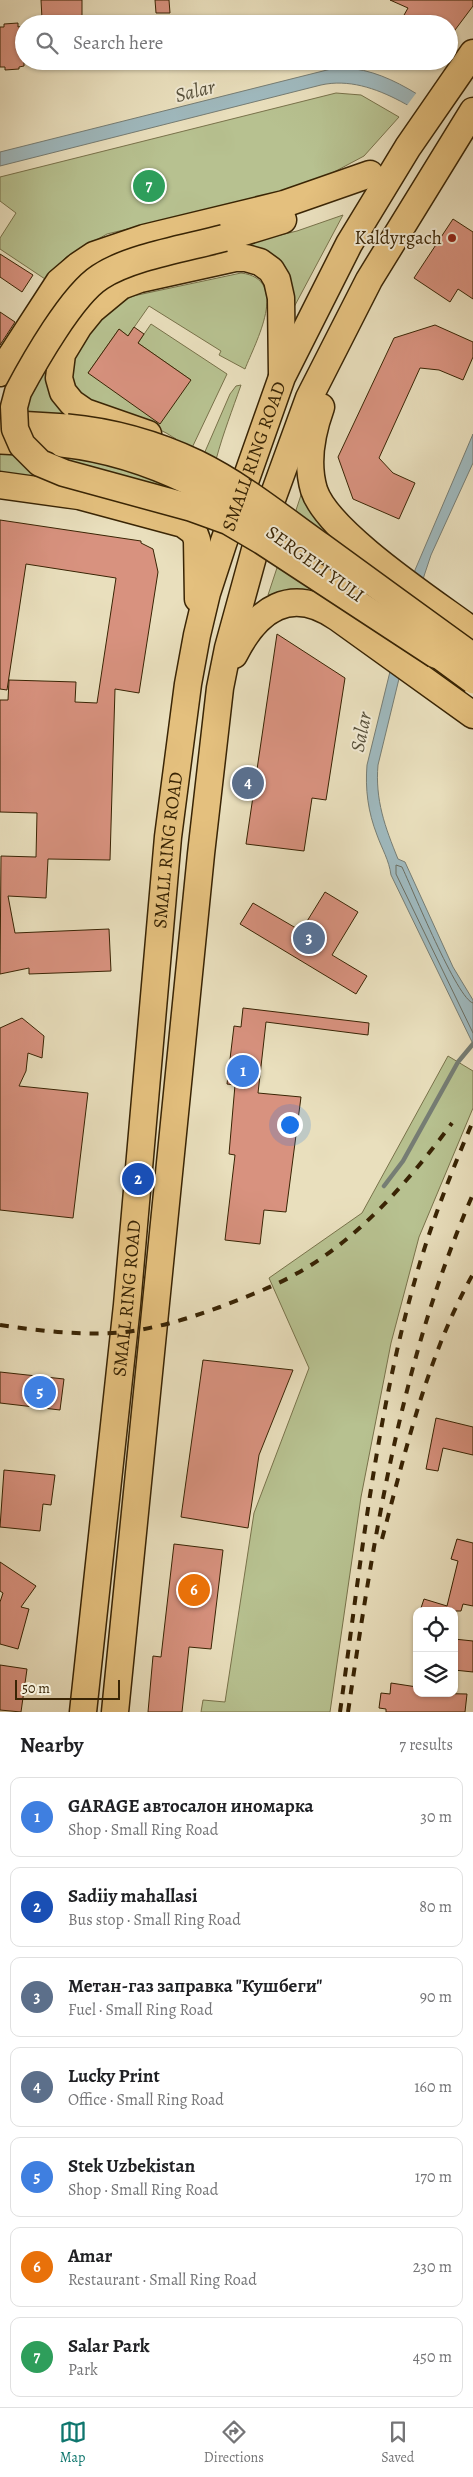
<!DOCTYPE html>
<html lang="en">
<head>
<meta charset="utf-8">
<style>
  :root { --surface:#fff; --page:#f2f2f2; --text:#202124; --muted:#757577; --line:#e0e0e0; --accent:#0f766e }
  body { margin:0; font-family:Alegreya,serif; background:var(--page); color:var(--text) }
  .controls { position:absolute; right:15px; bottom:15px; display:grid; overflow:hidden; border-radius:10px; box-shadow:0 1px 4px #0004 }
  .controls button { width:45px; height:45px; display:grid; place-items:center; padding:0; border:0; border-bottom:1px solid var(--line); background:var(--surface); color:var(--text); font:25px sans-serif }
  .scale { position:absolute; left:15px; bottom:12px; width:105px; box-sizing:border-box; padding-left:5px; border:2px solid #392404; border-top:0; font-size:14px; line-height:18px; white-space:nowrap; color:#392404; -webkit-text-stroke:4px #f1ead4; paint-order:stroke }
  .you { position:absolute; left:289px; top:1124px; width:18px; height:18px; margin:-12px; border:4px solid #fff; border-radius:50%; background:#1a73e8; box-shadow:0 0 0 8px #1a73e833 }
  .badge { display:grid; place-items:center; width:32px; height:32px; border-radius:50%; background:var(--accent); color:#fff; font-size:16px; font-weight:700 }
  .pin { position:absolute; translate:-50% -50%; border:2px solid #fff; box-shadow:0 1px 5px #0006 }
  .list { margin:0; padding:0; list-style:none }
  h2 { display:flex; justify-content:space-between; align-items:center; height:65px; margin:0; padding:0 20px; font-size:21px }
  h2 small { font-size:16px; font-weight:400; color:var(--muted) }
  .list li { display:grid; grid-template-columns:32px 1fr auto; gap:15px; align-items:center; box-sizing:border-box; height:80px; margin:0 10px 10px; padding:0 10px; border:1px solid var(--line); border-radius:10px }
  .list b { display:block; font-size:19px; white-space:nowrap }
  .list p { margin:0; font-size:16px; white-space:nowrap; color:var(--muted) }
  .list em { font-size:16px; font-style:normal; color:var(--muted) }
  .icon { flex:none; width:28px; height:28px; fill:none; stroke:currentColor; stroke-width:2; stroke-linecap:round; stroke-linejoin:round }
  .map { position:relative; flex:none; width:473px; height:1712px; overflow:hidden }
  .search { position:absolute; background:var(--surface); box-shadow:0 1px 4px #0004; left:15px; right:15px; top:15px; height:55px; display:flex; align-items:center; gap:12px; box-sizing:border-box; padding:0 18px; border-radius:28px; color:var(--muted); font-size:19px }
  .sheet { height:695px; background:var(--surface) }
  nav { display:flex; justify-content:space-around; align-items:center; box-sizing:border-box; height:70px; border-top:1px solid var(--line); background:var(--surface); font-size:14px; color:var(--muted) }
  nav a { display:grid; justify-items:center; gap:2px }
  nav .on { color:var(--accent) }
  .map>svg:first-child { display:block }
</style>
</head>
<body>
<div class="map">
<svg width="473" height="1712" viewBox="0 0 473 1712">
  <rect width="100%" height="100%" fill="#e9dfbd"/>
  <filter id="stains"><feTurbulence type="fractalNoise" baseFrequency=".004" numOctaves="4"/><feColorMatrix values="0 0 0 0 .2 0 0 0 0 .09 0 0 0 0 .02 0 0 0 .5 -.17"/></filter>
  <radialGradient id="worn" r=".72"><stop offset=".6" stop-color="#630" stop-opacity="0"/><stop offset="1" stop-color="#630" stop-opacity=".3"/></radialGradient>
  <g fill="#b7c190" stroke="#78724a">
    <path d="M336,93L361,95L399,117L364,156L319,180L279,192L107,234L66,257L45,279L0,249V238L16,213L0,201V177Z"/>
    <path d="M343,215L293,309L250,247L243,244L297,231Z"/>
    <path d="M241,273C291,279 255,343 245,369L219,355L221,351L149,306L128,336L119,329L88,373L191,380L138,343L151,324L227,374L163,509L0,474V451L79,457L158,479L176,439C150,421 120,418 92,404C77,397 68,374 73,358C74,354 79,349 81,345C95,325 109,306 133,296Z"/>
    <path d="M47,363C45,385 50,404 69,417L0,416V405Z"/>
    <path d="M241,385C224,434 203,482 209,534L178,514L230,394L236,386Z"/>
    <path d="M302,492L375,569L345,609L289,592L268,595Z"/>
    <path d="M448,1056L473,1071V1108L419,1237L391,1343L361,1497L330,1712H201L203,1700L225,1702L254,1513L309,1368L269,1278L362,1213Z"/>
  </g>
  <g fill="#9fb9be" stroke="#767d74">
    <path d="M335,68C387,65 432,105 473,132V147C429,120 375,73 321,85L0,166V152Z"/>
    <path d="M473,434V463L431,555L424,576L378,765C375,800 385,827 398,859L405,862L453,967L473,1000V1044L391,875C389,860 382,849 377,835C368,812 365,789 367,765L415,570Z"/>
  </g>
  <path fill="#e9dfbd" d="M417,92L473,129V150L405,108Z"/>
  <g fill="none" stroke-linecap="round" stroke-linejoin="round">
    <path stroke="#6c6e61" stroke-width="1" d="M473,1003C458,1001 411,886 402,867L396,865V874L473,1033"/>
    <path stroke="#767d74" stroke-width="4.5" d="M384,1186L403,1161L458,1062L473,1044"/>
  </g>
  <g fill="#d8927f" stroke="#392404">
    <path d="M41,0H82V18L54,22V19H42Z"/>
    <path d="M155,0H169L170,13H156Z"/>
    <path d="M390,0H473V6L449,38V24H399L408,8Z"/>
    <path d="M18,23V27L24,26V66L19,67V69L5,70V67H0V27H4V24Z"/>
    <path d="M453,219L473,232V299L458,289L450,302L414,278Z"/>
    <path d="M0,254L33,275L22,292L0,277Z"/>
    <path d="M0,312L15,322L0,345Z"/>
    <path d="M435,325L473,342V357L463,380L439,370L420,368L379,458L393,473L415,483L399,519L353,499L338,457L394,338Z"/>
    <path d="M134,327L144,334L138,343L191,380L160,424L88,373L119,329L128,336Z"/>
    <path d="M0,520L141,541V543L153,549L158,572L139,693L115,689L110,860L48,859L46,898L8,896L15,933L109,929L111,971L29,974V968L0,974L1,856L36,857L37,813L0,812V700H8L9,680L76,682L75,702L97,703L116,578L26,564L7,690L0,689Z"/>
    <path d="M277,634L345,678L326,800L312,798L304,851L246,844Z"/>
    <path d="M325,892L358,912L332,955L367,976L356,994L240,924L253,903L301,931Z"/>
    <path d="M243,1008L369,1023L368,1035L266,1022L258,1093L301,1097L286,1212L264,1210L260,1244L225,1240L235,1155L229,1154L235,1085L227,1084L234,1026L241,1027Z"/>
    <path d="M22,1018L44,1036L42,1058L28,1053L26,1071L19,1086L88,1093L73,1218L0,1210V1028Z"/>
    <path d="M203,1360L293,1370L259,1455L248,1528L181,1517Z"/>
    <path d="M0,1372L64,1379L60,1410L0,1403Z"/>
    <path d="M436,1418L473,1427V1455L443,1448L438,1471L426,1469Z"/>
    <path d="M4,1470L55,1475L51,1505L43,1504L40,1531L0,1527Z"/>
    <path d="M457,1539L473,1543V1606L463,1604L461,1611H420L424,1599L447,1606L458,1561L451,1559Z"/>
    <path d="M174,1544L223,1550L211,1649L189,1647L182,1712H148L153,1656L161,1657Z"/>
    <path d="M0,1562L36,1586L21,1607L29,1609L18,1649L0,1644V1602L3,1593L0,1591Z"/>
    <path d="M454,1639L473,1641V1672L454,1670Z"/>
    <path d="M0,1665L27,1669L21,1712L0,1710Z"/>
    <path d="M391,1683L417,1687V1693L467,1694L465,1712H386V1709L379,1708L381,1693L390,1694Z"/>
  </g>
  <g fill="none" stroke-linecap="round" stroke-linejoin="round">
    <g stroke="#392404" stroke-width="28">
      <g id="primary">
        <path d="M0,423L67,427"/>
        <path d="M0,441L62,444"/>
      </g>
    </g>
    <g stroke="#392404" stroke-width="29">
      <g id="trunk">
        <path d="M224,238L283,220"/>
        <path d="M0,373L59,282L79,265L94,255L144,238L284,204L370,174"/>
        <path d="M321,407C312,432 306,463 314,490C328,533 434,602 473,631"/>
        <path d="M148,434L85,412L72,403L63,392L59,378L62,354L79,326L92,310L121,286L140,279L235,258H246L260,262L271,270L277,280L281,298L282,374"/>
        <path d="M0,485L79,496L183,524L194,532L197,540L198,599"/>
        <path d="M234,655C257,609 291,585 338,618L473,715"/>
        <path id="s1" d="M83,1712L127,1305L168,837L188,684L197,635L207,593L223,544L282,377L349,244L408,147L473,53"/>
        <path d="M115,1712L201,854L220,688L228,648L259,535L309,398L369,280L473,111"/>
      </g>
    </g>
    <use href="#primary" stroke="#e4c07e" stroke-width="25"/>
    <use href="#trunk" stroke="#e4c07e" stroke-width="26"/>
    <g stroke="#392404" stroke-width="4" stroke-dasharray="9 9" stroke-linecap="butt">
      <path d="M0,1325C40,1331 85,1336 125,1332C158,1328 190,1318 220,1307C245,1297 271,1288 294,1275C357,1241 410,1180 452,1123"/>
      <path d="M382,1539C406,1450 427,1356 473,1274"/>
      <path d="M340,1712C361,1563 376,1411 419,1266C434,1216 453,1168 473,1121"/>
      <path d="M348,1712C374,1536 401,1359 473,1194"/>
    </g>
    <g stroke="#392404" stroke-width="28" stroke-linecap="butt">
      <g id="primary-bridge">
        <path d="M67,427C111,431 157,444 197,463C242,485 282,518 323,547C373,583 423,620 473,656"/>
        <path d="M62,444C153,454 231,499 302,554"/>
        <path d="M420,642L473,681"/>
      </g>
    </g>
    <g stroke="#392404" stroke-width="29" stroke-linecap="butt">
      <path id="trunk-bridge" d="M224,238C187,248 130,257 100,277C72,295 34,362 18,392L14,407L15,429L22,445L40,463L64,473L192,508L228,521L262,541L436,655"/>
    </g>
    <use href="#primary-bridge" stroke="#e4c07e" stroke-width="25"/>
    <use href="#trunk-bridge" stroke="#e4c07e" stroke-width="26"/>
  </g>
  <circle fill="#8f2418" stroke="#f1ead4" stroke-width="2" cx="452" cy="238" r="5"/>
  <g text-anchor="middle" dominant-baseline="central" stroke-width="4" stroke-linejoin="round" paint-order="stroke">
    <g font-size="19" fill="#392404" stroke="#f1ead4" text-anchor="end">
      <text x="442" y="238">Kaldyrgach</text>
    </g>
    <g font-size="19" fill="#392404" stroke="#f1ead4">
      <text stroke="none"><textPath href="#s1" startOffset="1271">SMALL RING ROAD</textPath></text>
      <text transform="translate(315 564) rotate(36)">SERGELI YULI</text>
      <text stroke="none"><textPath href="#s1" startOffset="866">SMALL RING ROAD</textPath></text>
      <text stroke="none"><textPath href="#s1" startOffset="416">SMALL RING ROAD</textPath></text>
    </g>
    <g font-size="20" font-style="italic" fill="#58513c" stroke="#f1ead4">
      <text transform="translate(195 91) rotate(-14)">Salar</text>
      <text transform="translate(361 732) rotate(-78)">Salar</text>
    </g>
  </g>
  <rect width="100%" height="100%" filter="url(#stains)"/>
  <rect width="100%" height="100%" fill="url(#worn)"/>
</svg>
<div class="controls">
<button><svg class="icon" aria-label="locate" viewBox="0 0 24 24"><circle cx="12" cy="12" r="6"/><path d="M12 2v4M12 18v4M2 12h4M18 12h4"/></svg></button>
<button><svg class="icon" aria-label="layers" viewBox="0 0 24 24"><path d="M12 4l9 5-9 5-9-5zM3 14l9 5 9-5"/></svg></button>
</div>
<div class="scale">50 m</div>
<div class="you"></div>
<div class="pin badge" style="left:243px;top:1071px;background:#3f7fe0">1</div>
<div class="pin badge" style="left:138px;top:1179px;background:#1a4fb4">2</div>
<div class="pin badge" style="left:309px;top:938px;background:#5c6f8a">3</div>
<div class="pin badge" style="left:248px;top:783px;background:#5c6f8a">4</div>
<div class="pin badge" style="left:40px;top:1392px;background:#3f7fe0">5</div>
<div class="pin badge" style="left:194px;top:1590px;background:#e8710a">6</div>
<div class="pin badge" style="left:149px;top:186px;background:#2e9e5b">7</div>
<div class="search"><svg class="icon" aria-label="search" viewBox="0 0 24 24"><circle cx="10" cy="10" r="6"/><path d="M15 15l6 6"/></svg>Search here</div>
</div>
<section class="sheet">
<h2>Nearby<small>7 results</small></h2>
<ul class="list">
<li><span class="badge" style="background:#3f7fe0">1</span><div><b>GARAGE автосалон иномарка</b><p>Shop · Small Ring Road</p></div><em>30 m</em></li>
<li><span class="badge" style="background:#1a4fb4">2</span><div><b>Sadiiy mahallasi</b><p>Bus stop · Small Ring Road</p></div><em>80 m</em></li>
<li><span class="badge" style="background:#5c6f8a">3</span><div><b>Метан-газ заправка &quot;Кушбеги&quot;</b><p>Fuel · Small Ring Road</p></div><em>90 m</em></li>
<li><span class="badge" style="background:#5c6f8a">4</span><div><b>Lucky Print</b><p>Office · Small Ring Road</p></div><em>160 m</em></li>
<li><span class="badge" style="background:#3f7fe0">5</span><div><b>Stek Uzbekistan</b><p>Shop · Small Ring Road</p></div><em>170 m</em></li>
<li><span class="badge" style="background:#e8710a">6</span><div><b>Amar</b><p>Restaurant · Small Ring Road</p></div><em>230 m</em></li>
<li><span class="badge" style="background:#2e9e5b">7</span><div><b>Salar Park</b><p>Park</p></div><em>450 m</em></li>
</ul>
</section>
<nav>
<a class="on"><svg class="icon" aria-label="map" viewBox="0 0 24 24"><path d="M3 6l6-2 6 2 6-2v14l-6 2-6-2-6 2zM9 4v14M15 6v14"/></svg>Map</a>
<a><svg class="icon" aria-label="directions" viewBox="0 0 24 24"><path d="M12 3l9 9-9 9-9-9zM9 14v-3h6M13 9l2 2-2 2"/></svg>Directions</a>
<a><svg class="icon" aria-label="saved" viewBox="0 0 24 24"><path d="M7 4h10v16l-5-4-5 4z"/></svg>Saved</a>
</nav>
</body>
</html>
